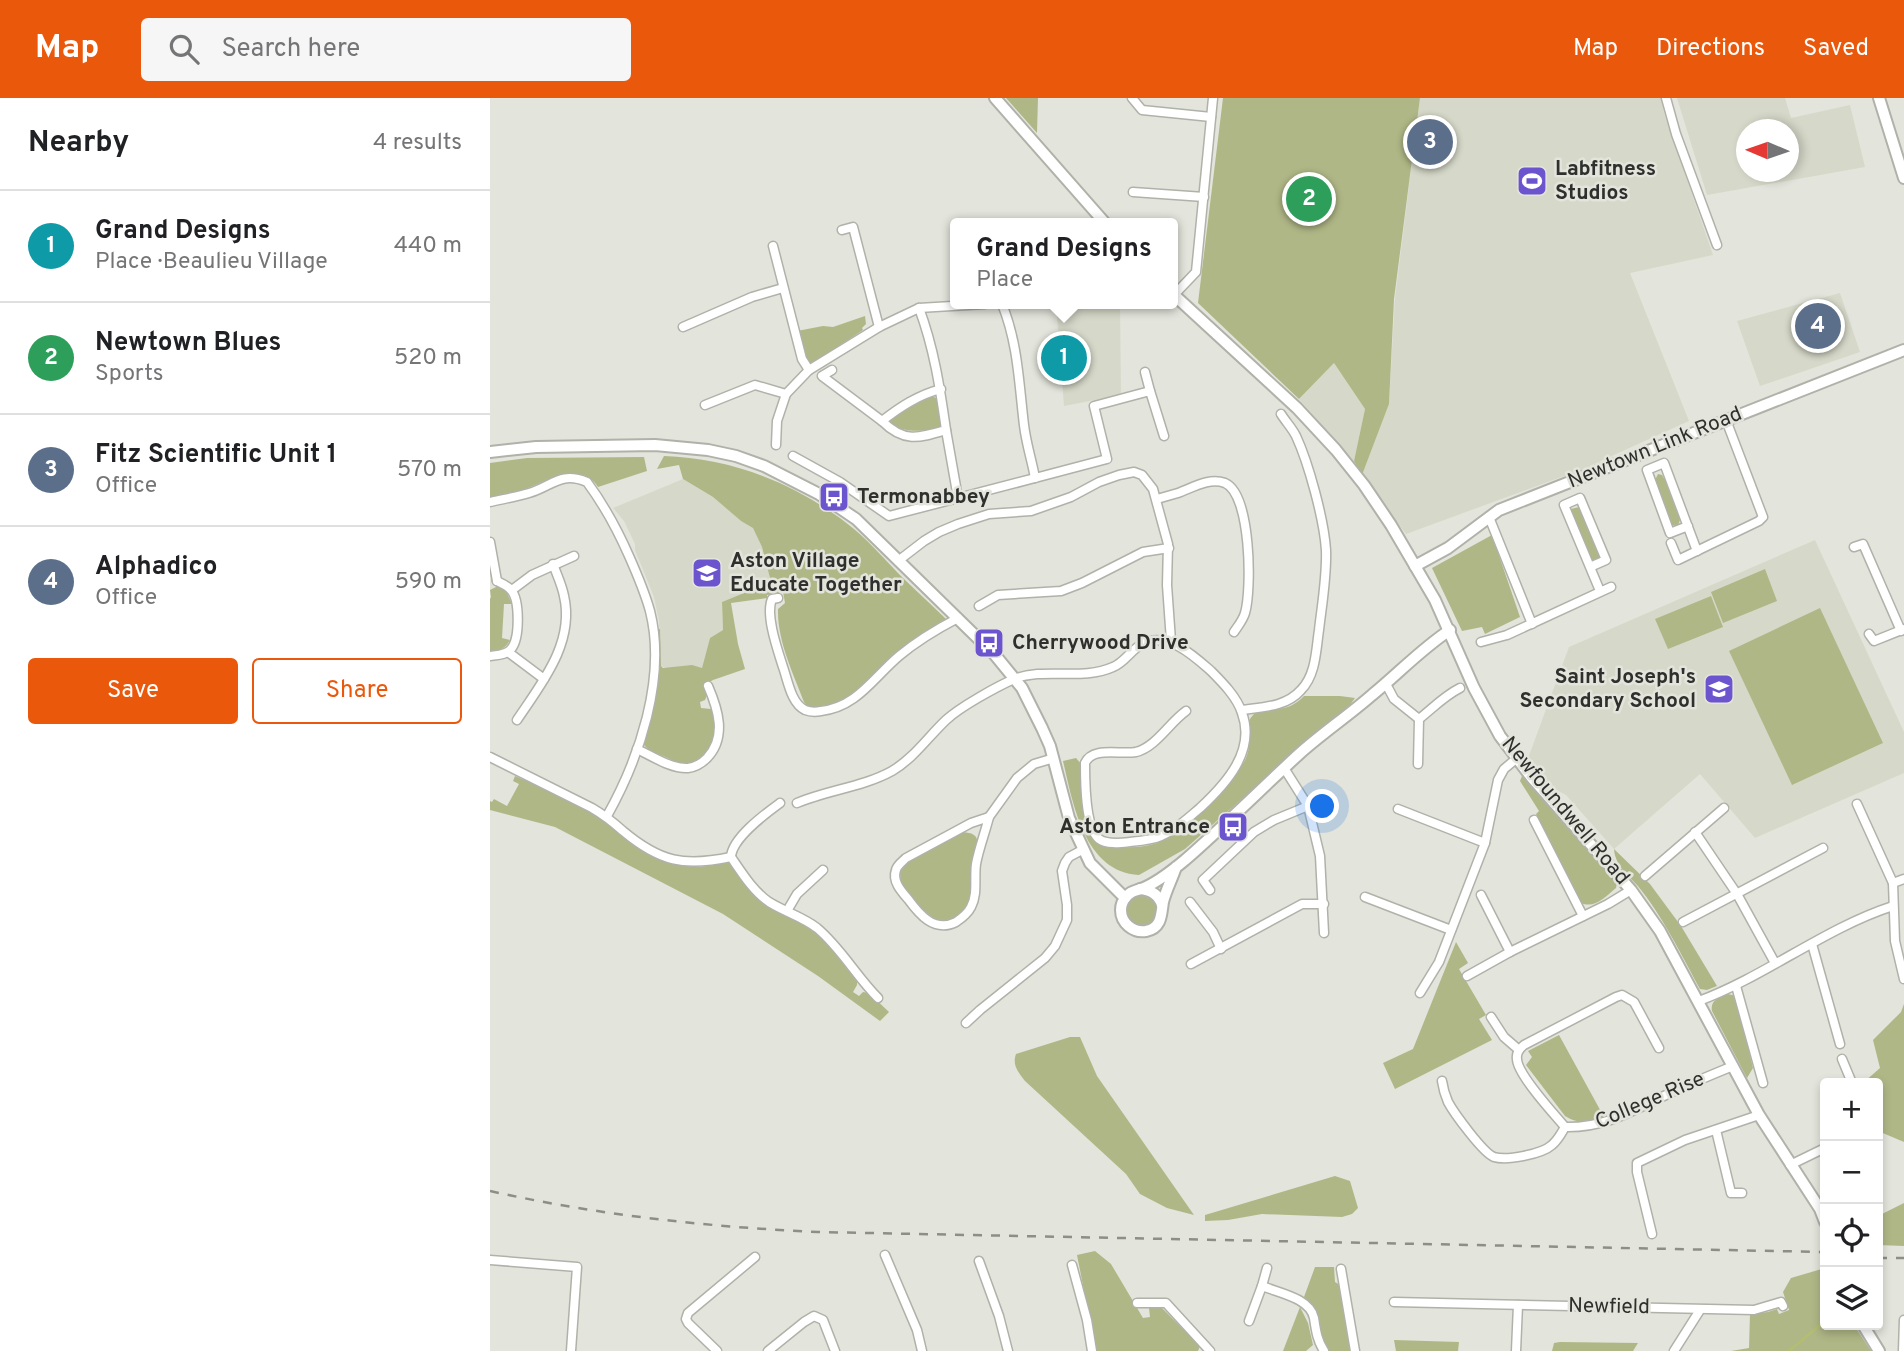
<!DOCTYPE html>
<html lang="en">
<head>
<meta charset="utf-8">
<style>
  :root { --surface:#fff; --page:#f6f6f6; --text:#202124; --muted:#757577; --line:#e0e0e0; --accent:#ea580c }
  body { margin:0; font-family:Overpass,sans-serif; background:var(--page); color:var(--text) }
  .controls { position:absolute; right:21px; bottom:21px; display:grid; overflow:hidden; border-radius:7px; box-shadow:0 4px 10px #0003 }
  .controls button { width:63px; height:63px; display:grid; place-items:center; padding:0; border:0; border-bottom:2px solid var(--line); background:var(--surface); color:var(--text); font:35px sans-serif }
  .compass { position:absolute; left:1246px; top:21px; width:63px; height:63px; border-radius:50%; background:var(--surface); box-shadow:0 4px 10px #0003; rotate:272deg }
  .you { position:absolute; left:833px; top:709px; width:24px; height:24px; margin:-18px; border:5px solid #fff; border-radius:50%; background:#1a73e8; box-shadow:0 0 0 10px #1a73e833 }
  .badge { display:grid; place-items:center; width:46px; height:46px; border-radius:50%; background:var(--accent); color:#fff; font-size:23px; font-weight:700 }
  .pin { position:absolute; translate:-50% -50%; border:4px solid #fff; box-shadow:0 2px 7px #0006 }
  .popup { position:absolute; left:460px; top:120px; width:228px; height:91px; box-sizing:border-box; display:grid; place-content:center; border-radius:7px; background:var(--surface); filter:drop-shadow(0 2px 5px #0005); font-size:23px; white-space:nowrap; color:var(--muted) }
  .popup b { font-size:26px; color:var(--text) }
  .popup::after { content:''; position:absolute; left:50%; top:100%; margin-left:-14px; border:14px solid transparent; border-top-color:var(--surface) }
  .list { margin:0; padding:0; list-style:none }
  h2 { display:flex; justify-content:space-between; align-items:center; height:91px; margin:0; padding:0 28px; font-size:30px }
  h2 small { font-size:23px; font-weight:400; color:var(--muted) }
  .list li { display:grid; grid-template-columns:46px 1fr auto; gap:21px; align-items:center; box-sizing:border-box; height:112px; padding:0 28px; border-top:2px solid var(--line) }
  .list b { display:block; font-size:26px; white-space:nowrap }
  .list p { margin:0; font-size:23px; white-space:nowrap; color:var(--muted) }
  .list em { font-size:23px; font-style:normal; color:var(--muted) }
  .actions { display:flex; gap:14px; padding:21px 28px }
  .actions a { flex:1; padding:16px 0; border:2px solid var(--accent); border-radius:7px; text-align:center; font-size:24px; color:var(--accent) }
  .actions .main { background:var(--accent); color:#fff }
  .icon { flex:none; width:38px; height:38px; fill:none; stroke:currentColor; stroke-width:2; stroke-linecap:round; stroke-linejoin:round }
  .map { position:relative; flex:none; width:1414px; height:1253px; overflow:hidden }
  header { display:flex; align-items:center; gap:42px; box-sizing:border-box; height:98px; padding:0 35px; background:var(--accent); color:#fff }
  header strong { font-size:33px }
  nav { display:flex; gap:38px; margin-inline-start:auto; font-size:24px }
  .search { width:490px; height:63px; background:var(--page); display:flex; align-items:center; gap:18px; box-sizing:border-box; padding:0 24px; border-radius:7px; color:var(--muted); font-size:26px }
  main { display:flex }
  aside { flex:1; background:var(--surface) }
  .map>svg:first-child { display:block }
</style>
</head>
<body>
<header>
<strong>Map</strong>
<div class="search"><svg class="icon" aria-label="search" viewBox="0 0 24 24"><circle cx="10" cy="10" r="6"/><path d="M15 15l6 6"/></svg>Search here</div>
<nav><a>Map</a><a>Directions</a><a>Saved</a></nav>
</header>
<main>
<aside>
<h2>Nearby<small>4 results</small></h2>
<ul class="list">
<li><span class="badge" style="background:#0f9aa8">1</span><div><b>Grand Designs</b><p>Place · Beaulieu Village</p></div><em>440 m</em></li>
<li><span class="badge" style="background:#2e9e5b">2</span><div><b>Newtown Blues</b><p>Sports</p></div><em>520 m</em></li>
<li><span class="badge" style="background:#5c6f8a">3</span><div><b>Fitz Scientific Unit 1</b><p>Office</p></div><em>570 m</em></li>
<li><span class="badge" style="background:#5c6f8a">4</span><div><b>Alphadico</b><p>Office</p></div><em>590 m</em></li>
</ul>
<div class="actions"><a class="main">Save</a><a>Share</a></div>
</aside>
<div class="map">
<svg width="1414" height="1253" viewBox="0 0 1414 1253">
  <rect width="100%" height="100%" fill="#e3e4db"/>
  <g fill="#d6d9c9" fill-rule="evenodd">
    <path d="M930,0H1171L1174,15L1223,157L1140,175L1199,323L1093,371L916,436L872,377L899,306L905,200Z"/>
    <path d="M1187,0H1295L1301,20L1360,7L1375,69L1217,97ZM1256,32H1298V74H1256Z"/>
    <path d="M1350,195L1370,254L1270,288L1247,223Z"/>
    <path d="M566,206H630L631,297L574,308Z"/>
    <path d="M844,265L875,311L864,363L809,301Z"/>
    <path d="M193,381L223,399L251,423L263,429L272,449L281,484L232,504L233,532L220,540L212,570H176L171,568L169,523L164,499L145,452V446L134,423L123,410Z"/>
    <path d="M1325,442L1414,634V675L1265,740L1210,676L1124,751L1076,697L1055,686L1037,663L1079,549Z"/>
  </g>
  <g fill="#b0b786">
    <path d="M516,0H548L547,35Z"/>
    <path d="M733,0H930L904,201L899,306L872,377L864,363L875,311L844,265L809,301L708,205Z"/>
    <path d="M375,218L376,226L372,230L373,232L320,267L315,263L307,233L333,228L343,229Z"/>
    <path d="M440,297L448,301L451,330C428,334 418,335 397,325L408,316Z"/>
    <path d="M174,358C243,360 310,387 364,431C382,446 397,464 413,480C427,494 442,507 456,521L453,526L371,593L354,605L324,610L318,609L314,604C303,575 287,542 288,511L295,505L293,494L277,497V500L241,505L248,546L255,571L223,582L213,588L217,597L215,602L210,604L211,610L221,611C231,629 222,663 199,666C190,668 181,661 173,658C165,655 159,653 154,647L164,599L167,532L170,531L171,568L173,570L202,567L212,570L220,540L233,532L232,504L281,484L272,449L263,430L251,423L223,399L193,381L189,367L167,371Z"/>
    <path d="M154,359L157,373L108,389C91,363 59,382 38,390C26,394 12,398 0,399V365L37,360Z"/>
    <path d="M1168,376L1172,377L1175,382L1190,422L1188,428L1181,427L1164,384Z"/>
    <path d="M1089,409L1092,413L1110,458L1109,462L1105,464L1100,462L1081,415V411Z"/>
    <path d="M1002,437L1030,519L995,536L992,529L972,533L942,470Z"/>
    <path d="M1275,471L1287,503L1233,525L1221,494Z"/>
    <path d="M8,488L16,493L22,506H14L12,540L20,542C16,550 9,554 0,553V501L1,499L0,492Z"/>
    <path d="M1221,498L1233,529L1178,551L1165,521Z"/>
    <path d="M1330,510L1393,645L1302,687L1239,553Z"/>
    <path d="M814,598H850L865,600C859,607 857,616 846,618L695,751L649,777C594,774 583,705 573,663L586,660L592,667L598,733C606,745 615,749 630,749C642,750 655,749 667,745C691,736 746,683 756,660C761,649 759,634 759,623C766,608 781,613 794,610C802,608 808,604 814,598Z"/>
    <path d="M25,678C48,688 73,696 94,709C124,727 149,758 185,766C196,769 211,770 222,767C228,766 232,764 238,764L262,794L332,839L367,883V887L363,894L369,898L373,894L379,895L399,914L390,923L328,878L233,816L65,729L0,712V703L2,704L4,701L17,708L29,686L23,683Z"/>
    <path d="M1032,678L1127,785L1126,790C1115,799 1105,811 1091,805L1046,716L1049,713L1030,683Z"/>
    <path d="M473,734C482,735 487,736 488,746L481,804L472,815L463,820L452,825L447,823L432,811L411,787L410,774L418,763Z"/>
    <path d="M1124,751L1160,786L1191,828L1227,888L1217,892L1210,891C1192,858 1171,815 1147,787C1137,776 1125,767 1124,751Z"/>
    <circle cx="652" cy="812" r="16"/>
    <path d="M966,844L978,865L969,871L996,917L989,921L1002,942L905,991L893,965L923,951Z"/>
    <path d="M1238,896L1246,898L1263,970L1257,980L1222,913C1220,902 1229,900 1238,896Z"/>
    <path d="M1414,906V1044L1388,1033V985H1373L1390,970L1383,942L1411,914Z"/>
    <path d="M1069,937L1114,1019C1098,1024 1090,1027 1075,1018L1036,967L1042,959L1038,953Z"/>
    <path d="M580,939H590L607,978L704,1117L677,1110L650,1096L636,1076L535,983C528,974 522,967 526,956Z"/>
    <path d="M845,1078L860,1083L868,1110L862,1116L852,1119L772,1116L738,1122L715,1123V1117Z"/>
    <path d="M1414,1105V1148L1388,1147V1118Z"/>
    <path d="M605,1153L621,1166L653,1220L660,1219L659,1210L671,1209L710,1248L708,1253H606L587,1157Z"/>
    <path d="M825,1169H844L845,1184L850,1187L861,1253H838L832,1243L826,1212L814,1199Z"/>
    <path d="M1335,1170V1227H1364L1381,1253H1241L1259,1250L1260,1216L1278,1214L1287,1211L1289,1216L1299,1212L1293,1194L1301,1180Z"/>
    <path d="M810,1209L818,1225L823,1247L816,1253H793Z"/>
    <path d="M904,1242L969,1244L968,1253H906Z"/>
    <path d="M1070,1244L1148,1245L1143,1253H1062L1064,1245Z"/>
  </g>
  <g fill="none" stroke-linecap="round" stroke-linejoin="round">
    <path stroke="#b3be71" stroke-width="2.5" d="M1299,1253L1335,1223"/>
    <g stroke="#b0b2a9" stroke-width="11">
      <g id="street">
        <path d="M642,0L652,12L721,19"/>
        <path d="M1176,0L1186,36L1227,147"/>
        <path d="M643,94L714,99"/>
        <path d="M352,132L363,129L389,229"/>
        <path d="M283,148L312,261L319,272"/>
        <path d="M684,197L706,174L723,0"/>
        <path d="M512,206C528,245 529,286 534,327C536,345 542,363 545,380L617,361L604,308L660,293L674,338"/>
        <path d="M429,210C444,250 450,290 456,332C429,340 414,345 392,323C410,309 428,297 451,291"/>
        <path d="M193,229L262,199L293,190"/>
        <path d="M342,272L332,278L392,323"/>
        <path d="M655,274L660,293"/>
        <path d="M215,307L265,287L296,296"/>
        <path d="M456,332L468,400"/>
        <path d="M286,347L287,323L296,296L319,272L389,229L429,210L495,206"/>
        <path d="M303,358L350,384L399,418L545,380"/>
        <path d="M667,401C674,399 681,397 688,395C702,390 719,379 735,385C761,396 762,491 755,515C753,522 748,528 744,534"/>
        <path d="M0,404C13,401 26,399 39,395C63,388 70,373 97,384C114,407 128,433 139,458C147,476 155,495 160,513C177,580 149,661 117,718"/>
        <path d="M999,419L1042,526"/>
        <path d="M1198,428L1180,435L1157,372L1174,365L1207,453"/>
        <path d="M0,444L7,483"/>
        <path d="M1181,445L1188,462L1269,423L1273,419L1236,322"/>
        <path d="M1364,449L1373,446L1411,533"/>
        <path d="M408,463L434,443L449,434L468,426L499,416L541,413L581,399L609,384L629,377L644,374L652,377L663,391L678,446L677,487L681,543"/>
        <path d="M1100,469L1116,462L1090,400L1074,407L1110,493"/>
        <path d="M22,492L42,477L84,458"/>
        <path d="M288,500L282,501C275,517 288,553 293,569C298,583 301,605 315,612C320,614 326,614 331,613C367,609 383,580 409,558C427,543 447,531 468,520"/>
        <path d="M489,508L508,497L571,493L592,485L653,454L679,450"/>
        <path d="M1379,536L1384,543L1414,531"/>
        <path d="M991,544L1017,537L1121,489"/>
        <path d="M18,554L54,581"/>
        <path d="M0,558C6,557 17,557 21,551C30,541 30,502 21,492C18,488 11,485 7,483"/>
        <path d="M896,586L904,601L929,621C943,610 954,598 970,590"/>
        <path d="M752,612C773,609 796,609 811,592C826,577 826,552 829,532C832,506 837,478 836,452C834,422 819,366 806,338C802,330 796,324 791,316"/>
        <path d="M27,622C51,586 85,545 74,498C72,487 67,477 63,466"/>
        <path d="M147,651C162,658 181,671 198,670C206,669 212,665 217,660C237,639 228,611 218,588"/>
        <path d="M0,659L102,710C114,717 123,724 133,733C170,764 194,769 241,759"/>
        <path d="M928,666L929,621"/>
        <path d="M307,705C338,692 373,689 402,673C424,660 438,639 456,622C470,609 506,589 524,581C555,569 592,583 623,569C634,565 641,552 652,546C677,533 703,557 721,573C732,584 747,599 752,615C766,653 736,686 710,710C698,720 686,732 671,738C662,742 650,743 640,744C631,745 617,747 609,741C595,730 595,683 595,665C603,648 630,657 646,654C666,649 679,625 696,613"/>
        <path d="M1367,706L1403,785L1405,843L1414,881"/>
        <path d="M818,708L830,758L834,835"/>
        <path d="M908,711L995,745"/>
        <path d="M499,719C495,735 489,750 486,766C484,781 488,796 481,809C478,815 472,820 466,824C444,835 429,816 418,801C411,793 402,783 406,772C407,767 412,764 416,760L481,725Z"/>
        <path d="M499,719L527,680L544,666L564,660"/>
        <path d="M1044,722L1093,818"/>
        <path d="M1205,734L1247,796L1285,865"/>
        <path d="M241,759C252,775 263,793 279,804C295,814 313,819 327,830C351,850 366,878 388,900"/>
        <path d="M241,759C242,740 275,716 290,705"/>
        <path d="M1155,778L1234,710"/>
        <path d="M1403,785L1414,781"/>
        <path d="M720,792L713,782L764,734L784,722L818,708L794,670"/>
        <path d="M991,797L1020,854"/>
        <path d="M875,799L961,832"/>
        <path d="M700,804L723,834L731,851"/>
        <path d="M297,813L307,796L333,772"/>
        <path d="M1193,824L1333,750"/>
        <path d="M1322,846L1350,946"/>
        <path d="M701,866L812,806H834"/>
        <path d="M977,878L1020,854L1118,806L1141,792"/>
        <path d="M1246,888L1273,985"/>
        <path d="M930,895L949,864L995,745L1008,682L1014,671L1026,661"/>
        <path d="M1209,903C1276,878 1335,830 1403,808"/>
        <path d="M1001,919L1014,939L1029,952"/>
        <path d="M476,925L490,912L555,860L565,848L577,822V807L572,773L575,765L579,759L594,751"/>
        <path d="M1352,961L1362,985"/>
        <path d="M952,983C953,990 955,997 958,1004C964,1015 993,1055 1004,1059C1017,1063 1052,1056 1062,1047C1068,1042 1071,1036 1075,1029"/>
        <path d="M1075,1029C1064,1016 1027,976 1027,961C1026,955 1029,951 1034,947L1126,899L1132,897L1144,904L1169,950"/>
        <path d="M1075,1029C1115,1030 1142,1013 1178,996C1199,986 1221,977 1243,968"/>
        <path d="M1226,1032L1241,1095H1252"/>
        <path d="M1300,1067L1335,1050"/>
        <path d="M1162,1136L1147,1074V1065L1195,1042L1269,1017"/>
        <path d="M395,1157L427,1232L432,1253"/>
        <path d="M0,1162L87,1169L81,1253"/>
        <path d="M489,1163L509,1218L518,1253"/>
        <path d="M582,1167L597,1222L602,1253"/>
        <path d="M851,1171L865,1253"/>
        <path d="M772,1188C789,1195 820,1200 824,1220C826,1233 827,1242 834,1253"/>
        <path d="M904,1204L1264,1212L1291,1204L1293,1208"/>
        <path d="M647,1205H676L720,1253"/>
        <path d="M759,1223L772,1188L777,1170"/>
        <path d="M227,1253L198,1225L196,1221L198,1215L265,1159"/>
        <path d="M278,1253L314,1224L324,1218L333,1222L345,1253"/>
        <path d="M1026,1253L1028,1207"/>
        <path d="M1184,1253L1210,1212"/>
        <path d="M1413,1253L1414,1222"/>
      </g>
    </g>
    <g stroke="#b0b2a9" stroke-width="14">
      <g id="secondary">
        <path d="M505,0L615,125"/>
        <path d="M1389,0L1414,80"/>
        <path d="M682,195L807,310L846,352L874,387L901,427L945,502L984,590L1010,638L1042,680L1141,792L1170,833L1269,1017L1330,1111L1335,1124"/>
        <path d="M0,354L46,349L165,347L218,352L246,358L274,368L329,396L366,421L505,557L532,590L552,630L560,648L579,720L600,765L635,800"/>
        <path d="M925,468L958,450L1009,412L1414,252"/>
        <path d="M686,769C682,781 676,792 673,804C671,816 672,830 656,833C643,835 631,825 631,812C631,807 633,802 637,798C641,793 645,793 651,791C665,786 683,772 695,762C734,728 770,692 808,657C831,636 858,618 882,597C908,576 931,551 960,532"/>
        <path d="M650,791C661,792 669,797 672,807"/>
        <path d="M1373,1227L1389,1253"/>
      </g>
    </g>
    <use href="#street" stroke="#fff" stroke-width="8"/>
    <use href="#secondary" stroke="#fff" stroke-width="10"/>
    <g stroke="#8d8e88" stroke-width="2.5" stroke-dasharray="9 9" stroke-linecap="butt">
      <path d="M0,1093C108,1117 218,1129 328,1134L1335,1154"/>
      <path d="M1388,1160H1414"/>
    </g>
  </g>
  <defs>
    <g id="stadium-square" transform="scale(1.575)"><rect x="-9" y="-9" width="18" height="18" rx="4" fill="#6b54ce" stroke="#e3e4db"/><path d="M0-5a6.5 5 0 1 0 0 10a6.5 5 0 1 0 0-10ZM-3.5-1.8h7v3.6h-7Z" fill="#fff"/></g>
    <g id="bus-square" transform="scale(1.575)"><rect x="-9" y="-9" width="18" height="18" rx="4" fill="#6b54ce" stroke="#e3e4db"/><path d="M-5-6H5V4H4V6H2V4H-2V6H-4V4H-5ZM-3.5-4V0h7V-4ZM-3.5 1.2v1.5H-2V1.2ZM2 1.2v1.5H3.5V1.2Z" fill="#fff"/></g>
    <g id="school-square" transform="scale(1.575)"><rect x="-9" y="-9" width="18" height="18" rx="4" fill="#6b54ce" stroke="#e3e4db"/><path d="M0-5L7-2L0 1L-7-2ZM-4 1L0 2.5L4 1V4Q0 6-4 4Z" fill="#fff"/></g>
  </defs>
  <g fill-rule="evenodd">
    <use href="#stadium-square" x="1042" y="83"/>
    <use href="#bus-square" x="344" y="399"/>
    <use href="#school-square" x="217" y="475"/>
    <use href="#bus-square" x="499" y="545"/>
    <use href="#school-square" x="1229" y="591"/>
    <use href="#bus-square" x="743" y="729"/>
  </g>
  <g text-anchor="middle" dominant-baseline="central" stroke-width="5" stroke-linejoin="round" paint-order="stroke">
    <g font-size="21" font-weight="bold" fill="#2f302d" stroke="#e3e4db" text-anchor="start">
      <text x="1065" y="71">Labfitness<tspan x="1065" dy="24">Studios</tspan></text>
      <text x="367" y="399">Termonabbey</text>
      <text x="240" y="463">Aston Village<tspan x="240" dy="24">Educate Together</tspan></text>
      <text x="522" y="545">Cherrywood Drive</text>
      <text x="1206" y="579" text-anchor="end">Saint Joseph's<tspan x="1206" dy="24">Secondary School</tspan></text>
      <text x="720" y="729" text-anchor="end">Aston Entrance</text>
    </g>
    <g font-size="21" fill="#2f302d" stroke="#e3e4db">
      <text transform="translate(1165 350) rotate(-22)">Newtown Link Road</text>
      <text transform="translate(1075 713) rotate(50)">Newfoundwell Road</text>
      <text transform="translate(1160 1003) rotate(-23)">College Rise</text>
      <text transform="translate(1119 1209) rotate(1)">Newfield</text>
    </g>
  </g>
</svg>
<div class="controls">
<button>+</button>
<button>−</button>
<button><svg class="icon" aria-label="locate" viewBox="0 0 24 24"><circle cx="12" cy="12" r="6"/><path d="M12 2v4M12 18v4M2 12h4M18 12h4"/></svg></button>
<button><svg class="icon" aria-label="layers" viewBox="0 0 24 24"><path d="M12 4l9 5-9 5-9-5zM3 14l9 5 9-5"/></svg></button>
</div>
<svg class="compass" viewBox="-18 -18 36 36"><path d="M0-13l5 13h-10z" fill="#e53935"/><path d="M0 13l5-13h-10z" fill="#757577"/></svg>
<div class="you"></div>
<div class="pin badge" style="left:574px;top:260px;background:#0f9aa8">1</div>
<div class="popup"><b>Grand Designs</b>Place</div>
<div class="pin badge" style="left:819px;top:101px;background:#2e9e5b">2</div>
<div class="pin badge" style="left:940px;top:44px;background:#5c6f8a">3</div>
<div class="pin badge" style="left:1328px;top:228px;background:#5c6f8a">4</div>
</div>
</main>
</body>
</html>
